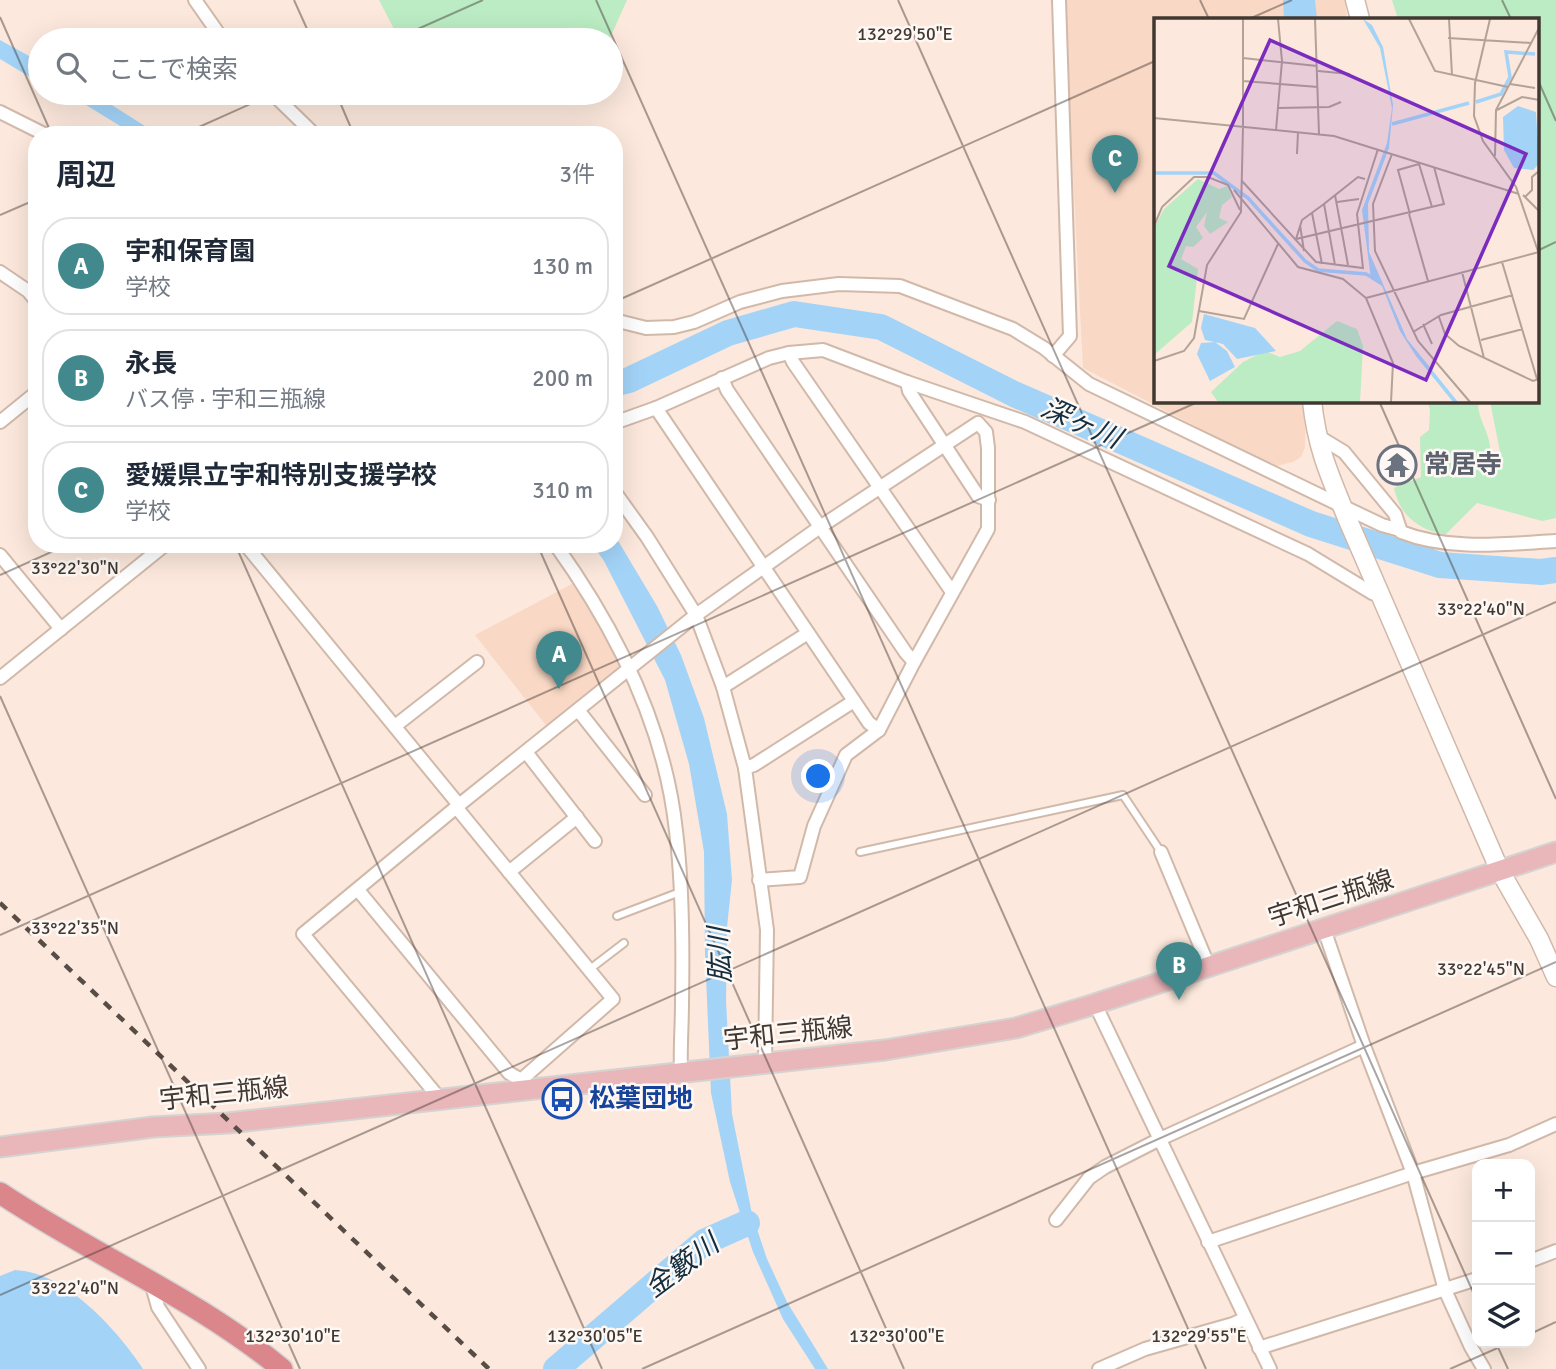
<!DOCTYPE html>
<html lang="ja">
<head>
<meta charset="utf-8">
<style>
  :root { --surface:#fff; --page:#f2f2f3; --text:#1f2937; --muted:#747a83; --line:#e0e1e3; --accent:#41898c }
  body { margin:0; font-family:Signika,"Noto Sans JP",sans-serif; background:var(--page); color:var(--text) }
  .controls { position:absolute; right:21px; bottom:21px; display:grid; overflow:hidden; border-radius:14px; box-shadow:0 7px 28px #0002 }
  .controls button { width:63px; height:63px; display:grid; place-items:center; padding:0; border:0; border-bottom:2px solid var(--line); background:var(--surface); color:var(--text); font:35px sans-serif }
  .you { position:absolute; left:819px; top:777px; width:24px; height:24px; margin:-18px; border:5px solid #fff; border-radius:50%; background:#1a73e8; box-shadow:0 0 0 10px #1a73e833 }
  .badge { display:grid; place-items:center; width:46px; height:46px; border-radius:50%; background:var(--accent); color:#fff; font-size:23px; font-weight:700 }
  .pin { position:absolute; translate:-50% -58px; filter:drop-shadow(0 2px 4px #0008) }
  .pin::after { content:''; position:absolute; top:37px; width:24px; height:21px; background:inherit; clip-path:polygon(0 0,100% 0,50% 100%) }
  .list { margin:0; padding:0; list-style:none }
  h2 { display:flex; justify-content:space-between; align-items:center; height:91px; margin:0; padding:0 28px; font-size:30px }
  h2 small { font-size:23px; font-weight:400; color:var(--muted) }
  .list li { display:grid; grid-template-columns:46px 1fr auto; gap:21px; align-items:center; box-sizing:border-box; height:98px; margin:0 14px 14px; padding:0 14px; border:2px solid var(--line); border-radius:28px }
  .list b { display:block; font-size:26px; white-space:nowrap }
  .list p { margin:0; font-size:23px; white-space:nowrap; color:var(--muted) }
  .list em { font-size:23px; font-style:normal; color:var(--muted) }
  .icon { flex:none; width:38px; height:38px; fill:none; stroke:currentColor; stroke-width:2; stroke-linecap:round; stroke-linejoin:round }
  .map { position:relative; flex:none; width:1556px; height:1369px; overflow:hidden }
  .search { position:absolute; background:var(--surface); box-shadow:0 7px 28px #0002; left:28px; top:28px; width:595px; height:77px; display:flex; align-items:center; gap:18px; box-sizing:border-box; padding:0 24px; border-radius:38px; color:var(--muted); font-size:26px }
  .panel { position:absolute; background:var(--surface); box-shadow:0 7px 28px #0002; left:28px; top:126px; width:595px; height:427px; border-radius:28px }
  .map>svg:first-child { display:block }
</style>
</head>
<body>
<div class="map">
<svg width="1556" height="1369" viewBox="0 0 1556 1369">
  <rect width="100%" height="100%" fill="#fce8dc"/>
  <g fill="#f9d8c5">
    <path d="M1064,0H1345L1347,19H1155V401H1306L1305,447L1301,457L1293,462L1277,466L1267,463L1083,368Z"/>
    <path d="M572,584L600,622L622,670L549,729L475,635Z"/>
  </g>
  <g fill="#bbecc3">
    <path d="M379,0H627L609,40H404L394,29Z"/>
    <path d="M1392,0H1556V518L1542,521L1477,503L1445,535C1418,529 1400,516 1394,488L1421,477L1420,437L1429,430L1430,409L1427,401H1478C1477,417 1488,430 1490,446C1491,457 1489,464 1494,474L1502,462L1490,401H1537V19H1398Z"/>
    <path d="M454,93H585L582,99L464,103Z"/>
  </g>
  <g fill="#a3d4f8">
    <path d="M1283,0H1315L1317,19H1284Z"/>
    <path d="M0,40L40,62V83L0,59Z"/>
    <path d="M57,93H93L159,135H135L86,105L71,101Z"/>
    <path d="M614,534L657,606L681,655L704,718L727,814L732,880L727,927L726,1001L732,1114L752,1214L767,1259L787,1302L828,1369H815L783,1319L753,1252L730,1182L711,1093L705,953L704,852L689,764L665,680L604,561L592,544H614Z"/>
    <path d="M15,1270C66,1272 117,1330 143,1369H0V1276Z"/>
  </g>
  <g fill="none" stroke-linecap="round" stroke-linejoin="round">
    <g stroke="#a3d4f8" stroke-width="26">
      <path d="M614,384L629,380L728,333L794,314L881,327L1014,394L1311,524L1440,565L1541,572L1556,570"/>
      <path d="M556,1369L704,1242L747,1223"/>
    </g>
    <g stroke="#d1b9aa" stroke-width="10">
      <g id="lane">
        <path d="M860,852L1123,795L1161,852"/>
        <path d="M617,916L680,892"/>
        <path d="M590,969L624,943"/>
      </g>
    </g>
    <g stroke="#d1b9aa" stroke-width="16">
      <g id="street">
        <path d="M195,0L223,40"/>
        <path d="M272,93L315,135"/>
        <path d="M0,112L46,135"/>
        <path d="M0,272L28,291L37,302"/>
        <path d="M614,320L646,328L674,327L694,322L740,302L782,291L839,284L900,286L1013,329L1044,348L1089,384L1342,506L1382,525L1400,530"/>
        <path d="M789,353L793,362L952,592"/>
        <path d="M1053,356L1070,336L1059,0"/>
        <path d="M722,378L727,390L906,653L914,662L879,730L846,755L814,826L800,877L759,880"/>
        <path d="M907,382L909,391L978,496L989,500"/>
        <path d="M656,408L869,723L879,730"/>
        <path d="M0,422L37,392"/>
        <path d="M614,423L656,408L769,358L789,353L823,350L907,382L1025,422L1308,554L1372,593L1381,596"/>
        <path d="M1316,435L1344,452L1395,514L1401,532C1449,551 1505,544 1556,541"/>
        <path d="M614,491L647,537L696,615L723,687L745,768L767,930L765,1062"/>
        <path d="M245,544L459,805"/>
        <path d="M555,544C616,629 665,727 676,831C683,887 683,946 682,1002C682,1026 680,1048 681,1072"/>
        <path d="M0,555L61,629"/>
        <path d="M0,678L166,544"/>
        <path d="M723,687L808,633"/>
        <path d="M578,710L645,795"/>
        <path d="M395,726L477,662"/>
        <path d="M526,752L595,841"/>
        <path d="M745,768L754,765L854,701"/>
        <path d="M456,807L613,999L521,1080"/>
        <path d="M1161,852L1209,967"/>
        <path d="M509,872L577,817"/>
        <path d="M358,890L509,1073L521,1080L523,1086"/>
        <path d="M1324,929L1364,1046L1413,1173L1445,1290L1471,1347L1484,1369"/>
        <path d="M1095,1004L1270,1369"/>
        <path d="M440,1099L303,934L459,805L696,615L820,527L978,423L986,432L988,448V529L914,662"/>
        <path d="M1056,1220L1089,1178L1105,1167L1160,1139L1364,1046"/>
        <path d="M1208,1242L1413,1173L1509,1145L1556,1124"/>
        <path d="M1530,1261L1556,1251"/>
        <path d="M151,1282L158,1307L199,1369"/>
        <path d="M1259,1348L1477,1279"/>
        <path d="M1099,1369L1145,1349L1233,1324L1244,1319"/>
      </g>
    </g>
    <g stroke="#d1b9aa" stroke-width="21">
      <g id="secondary">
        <path d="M1355,0L1360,19"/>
        <path d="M1312,401C1317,448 1329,474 1347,518L1500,871L1539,939L1556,977"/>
      </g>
    </g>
    <g stroke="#d5d3d2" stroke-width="23">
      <path id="primary" d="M0,1147L153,1127L228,1123L885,1050L1016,1028L1095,1004L1556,852"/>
    </g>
    <g stroke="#d5d3d2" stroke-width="24">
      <path id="highway" d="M0,1193C93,1255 196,1298 282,1369"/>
    </g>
    <use href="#lane" stroke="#fff" stroke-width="6"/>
    <use href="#street" stroke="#fff" stroke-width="12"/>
    <use href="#secondary" stroke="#fff" stroke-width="18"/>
    <use href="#primary" stroke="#e9b6b9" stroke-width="19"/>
    <use href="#highway" stroke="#db868b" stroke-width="21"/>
    <path stroke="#584d46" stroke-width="4.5" stroke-dasharray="9 9" stroke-linecap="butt" d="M0,903L489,1369"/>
  </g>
  <path fill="none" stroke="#423832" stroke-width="2" stroke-opacity="0.45" d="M294,0L312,40M596,0L1206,1369M898,0L1477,1301M1200,0L1209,19M1502,0L1511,19M0,17L52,135M1249,19L1292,0M393,40L483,0M1537,78L1556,121M336,93L354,135M181,135L275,93M0,215L37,199M1537,251L1556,242M614,302L1155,61M1379,401L1556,799M235,544L602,1369M537,544L904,1369M0,575L69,544M0,696L300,1369M0,935L1200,401M0,1295L1556,602M1530,1334L1556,1322M1496,1343L1508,1369M642,1369L1556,962M1450,1369L1509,1343"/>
  <defs>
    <g id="temple-ring" transform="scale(2.0125)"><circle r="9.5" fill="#fef8f5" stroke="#6b7280" stroke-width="1.5"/><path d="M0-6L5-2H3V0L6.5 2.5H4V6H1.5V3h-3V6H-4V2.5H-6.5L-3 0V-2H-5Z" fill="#6b7280"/></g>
    <g id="bus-ring" transform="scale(2.0125)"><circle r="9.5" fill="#fef8f5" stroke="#1a4fb4" stroke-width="1.5"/><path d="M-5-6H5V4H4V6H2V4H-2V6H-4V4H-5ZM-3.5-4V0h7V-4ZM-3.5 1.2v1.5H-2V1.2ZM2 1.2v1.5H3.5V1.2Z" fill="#1a4fb4"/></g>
  </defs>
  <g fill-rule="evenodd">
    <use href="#temple-ring" x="1397" y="465"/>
    <use href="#bus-ring" x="562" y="1099"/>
  </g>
  <g text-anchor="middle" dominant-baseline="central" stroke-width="5" stroke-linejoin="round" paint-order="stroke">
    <g font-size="26" font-weight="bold" fill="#5b616d" stroke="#fef8f5" text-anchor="start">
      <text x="1424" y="465">常居寺</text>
    </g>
    <g font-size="26" fill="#423832" stroke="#fef8f5">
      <text transform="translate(1331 899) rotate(-18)">宇和三瓶線</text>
      <text transform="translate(788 1034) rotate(-6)">宇和三瓶線</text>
      <text transform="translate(224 1094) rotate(-6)">宇和三瓶線</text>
    </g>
    <g font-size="26" font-weight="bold" fill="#164399" stroke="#fef8f5" text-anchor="start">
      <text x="589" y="1099">松葉団地</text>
    </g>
    <g font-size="28" font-style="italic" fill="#122e40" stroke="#fef8f5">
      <text transform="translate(1081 423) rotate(24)">深ヶ川</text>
      <text transform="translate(720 955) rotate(-92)">肱川</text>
      <text transform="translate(682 1266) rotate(-37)">金籔川</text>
    </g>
  </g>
  <g transform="translate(1154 18)">
    <rect width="385" height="385" fill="#fce8dc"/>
    <path d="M44,161L65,171L73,168L78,179L68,187L65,200L74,204L56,216L50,208L53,194L42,209L49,220L39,229L32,228L27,241L44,251L38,304L0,337V210L10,191ZM183,303L203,311L209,328L206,384H64L57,374L89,344L111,333L126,339L146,333Z" fill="#bbecc3"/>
    <path d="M209,1L218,7L229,29L239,87L235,130L214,186L215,234L253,321L304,384H299L262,338L246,313L228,268L217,261L208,192L233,125L238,90L226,30ZM364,88L382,94L385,146L379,152L360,150L350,132L349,99ZM50,296L101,310L122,333L83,341L69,326L51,322L47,310ZM61,324L73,333L81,349L56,363L43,336L47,325Z" fill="#a3d4f8"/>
    <path fill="none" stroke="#a3d4f8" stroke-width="3.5" d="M322,84L347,76L356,59L352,34L381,36M238,106L315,85M0,155H60L94,180L151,243L164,252L212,256L221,261"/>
    <path fill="none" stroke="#b2a298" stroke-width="2" d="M161,1L165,116M255,1L281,53L354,69M295,1L298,57M336,1L321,65L320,98L329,123L362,169L385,236M294,20L377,25M89,40L163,48M164,53L196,56M89,63L164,69M356,66L381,70M124,90L175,89L187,84M343,92L368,79L385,82M0,100L180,118L365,176M89,108V1M122,112L128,43L124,1M143,136L144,114M238,136L219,186L221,233L264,323L316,384M341,138L342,92L385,10M265,146L278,189M88,163L162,244L209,250L203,196L224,131M80,172L144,249L189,261L212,280L239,345L237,384M181,177L194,247M369,177L385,193M371,179L378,172V159L385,153M183,184L205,181M170,186L148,202L142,221L290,186L280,149M158,195L168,246M255,196L274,263M256,196L244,152L265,146M146,207L150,233M0,208L8,189L40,159H54L74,167L86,192M348,244L383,361M181,247L170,186L204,159L211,161M308,254L330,340M212,280L385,234M45,293L90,301L124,226M285,299L291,316L305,328L379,363L385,361M269,306L278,326M259,314L287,297L359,277M327,322L369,311M0,343L30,333L40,320L53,247L87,194L89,109"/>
    <path fill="#7b2cbf" fill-opacity="0.15" stroke="#7b2cbf" stroke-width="3.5" d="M116,22L372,136L272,362L15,248Z"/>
    <rect width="385" height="385" fill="none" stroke="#423832" stroke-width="3.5"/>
  </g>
  <g font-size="18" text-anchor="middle" fill="#423832" stroke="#fef8f5" stroke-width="5" stroke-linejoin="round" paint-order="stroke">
    <text x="905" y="40">132°29'50"E</text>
    <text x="75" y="574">33°22'30"N</text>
    <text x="1481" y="615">33°22'40"N</text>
    <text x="75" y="934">33°22'35"N</text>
    <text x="1481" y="975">33°22'45"N</text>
    <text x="75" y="1294">33°22'40"N</text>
    <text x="293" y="1342">132°30'10"E</text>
    <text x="595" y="1342">132°30'05"E</text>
    <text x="897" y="1342">132°30'00"E</text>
    <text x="1199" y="1342">132°29'55"E</text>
  </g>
</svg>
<div class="controls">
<button>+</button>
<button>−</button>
<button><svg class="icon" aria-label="layers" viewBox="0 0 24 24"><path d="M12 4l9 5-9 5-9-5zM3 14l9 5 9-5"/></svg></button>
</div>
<div class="you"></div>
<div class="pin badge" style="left:559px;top:689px">A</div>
<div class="pin badge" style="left:1179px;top:1000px">B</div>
<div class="pin badge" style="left:1115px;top:193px">C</div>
<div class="search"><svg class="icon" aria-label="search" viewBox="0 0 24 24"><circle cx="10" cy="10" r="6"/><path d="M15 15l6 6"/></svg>ここで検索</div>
<section class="panel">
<h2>周辺<small>3件</small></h2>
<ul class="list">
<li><span class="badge">A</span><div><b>宇和保育園</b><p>学校</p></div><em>130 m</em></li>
<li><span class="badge">B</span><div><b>永長</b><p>バス停 · 宇和三瓶線</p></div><em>200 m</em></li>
<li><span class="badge">C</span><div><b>愛媛県立宇和特別支援学校</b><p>学校</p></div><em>310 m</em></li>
</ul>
</section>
</div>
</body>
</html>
